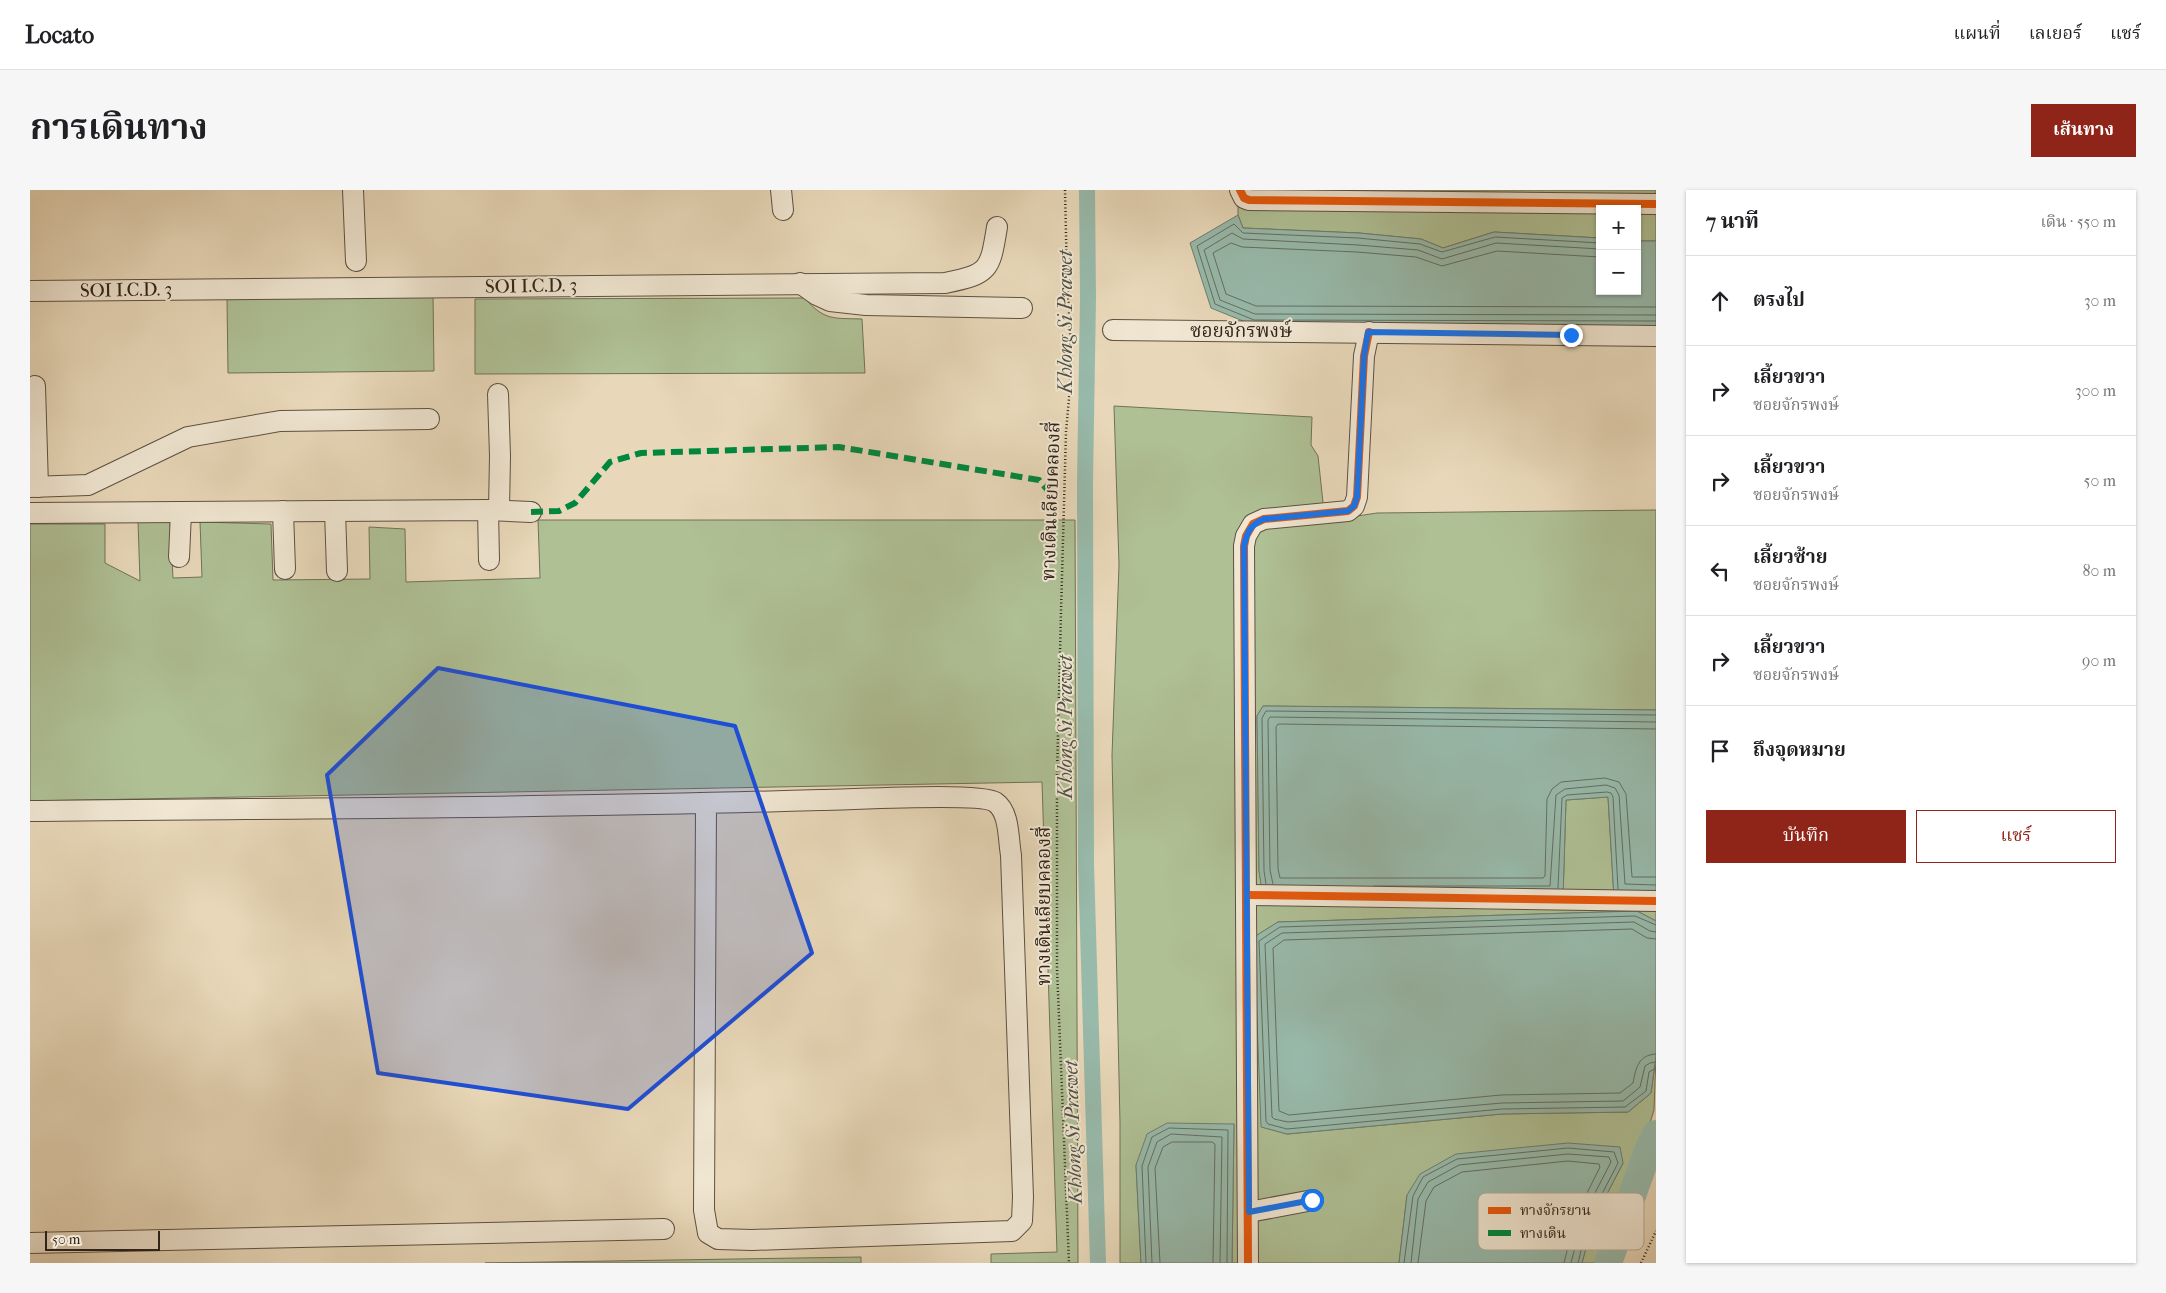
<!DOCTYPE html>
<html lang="th">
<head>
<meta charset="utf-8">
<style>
  :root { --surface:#fff; --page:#f6f6f6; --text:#202124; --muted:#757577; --line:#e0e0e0; --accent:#8f2418 }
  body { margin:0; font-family:"IM FELL French Canon","Noto Serif Thai",serif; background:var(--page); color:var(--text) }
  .controls { position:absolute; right:15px; top:15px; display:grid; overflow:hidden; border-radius:0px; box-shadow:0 1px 4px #0004 }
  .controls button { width:45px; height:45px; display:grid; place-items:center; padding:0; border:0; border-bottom:1px solid var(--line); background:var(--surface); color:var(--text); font:25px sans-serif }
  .scale { position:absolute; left:15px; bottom:12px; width:115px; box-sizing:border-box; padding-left:5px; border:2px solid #30241b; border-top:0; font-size:14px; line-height:18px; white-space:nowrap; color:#30241b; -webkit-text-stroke:4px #f0e6d2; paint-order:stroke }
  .stop { position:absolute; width:15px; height:15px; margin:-11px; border:4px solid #1a73e8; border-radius:50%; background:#fff }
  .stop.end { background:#1a73e8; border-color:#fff; box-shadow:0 1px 5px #0008 }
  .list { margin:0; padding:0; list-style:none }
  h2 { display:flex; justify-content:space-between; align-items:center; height:65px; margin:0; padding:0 20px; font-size:21px }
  h2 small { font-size:16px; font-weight:400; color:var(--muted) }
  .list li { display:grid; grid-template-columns:32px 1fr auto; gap:15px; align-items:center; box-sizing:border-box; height:90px; padding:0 20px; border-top:1px solid var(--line) }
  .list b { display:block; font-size:19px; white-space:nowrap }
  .list p { margin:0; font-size:16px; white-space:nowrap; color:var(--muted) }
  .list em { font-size:16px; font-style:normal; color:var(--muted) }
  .actions { display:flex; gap:10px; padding:15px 20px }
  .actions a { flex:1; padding:11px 0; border:1px solid var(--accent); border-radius:0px; text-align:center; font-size:18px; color:var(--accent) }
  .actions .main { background:var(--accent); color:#fff }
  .icon { flex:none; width:28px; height:28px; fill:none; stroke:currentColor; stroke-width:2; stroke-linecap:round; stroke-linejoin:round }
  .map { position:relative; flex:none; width:1626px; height:1073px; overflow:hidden; border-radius:0px }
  header { display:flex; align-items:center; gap:30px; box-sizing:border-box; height:70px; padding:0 25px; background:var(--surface); border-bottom:1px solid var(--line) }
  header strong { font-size:24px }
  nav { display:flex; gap:28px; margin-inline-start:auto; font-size:18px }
  .intro { display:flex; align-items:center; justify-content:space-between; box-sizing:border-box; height:120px; padding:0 30px }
  h1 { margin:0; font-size:35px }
  .button { padding:12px 22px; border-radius:0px; background:var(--accent); color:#fff; font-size:18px; font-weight:700 }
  main { display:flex; gap:30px; padding:0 30px }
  aside { flex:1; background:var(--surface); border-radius:0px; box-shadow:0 1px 4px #0004 }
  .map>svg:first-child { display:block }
</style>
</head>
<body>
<header>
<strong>Locato</strong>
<nav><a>แผนที่</a><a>เลเยอร์</a><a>แชร์</a></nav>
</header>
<div class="intro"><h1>การเดินทาง</h1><a class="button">เส้นทาง</a></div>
<main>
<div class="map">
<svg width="1626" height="1073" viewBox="0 0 1626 1073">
  <rect width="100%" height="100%" fill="#e8d8b9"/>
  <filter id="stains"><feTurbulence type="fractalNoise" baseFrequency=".004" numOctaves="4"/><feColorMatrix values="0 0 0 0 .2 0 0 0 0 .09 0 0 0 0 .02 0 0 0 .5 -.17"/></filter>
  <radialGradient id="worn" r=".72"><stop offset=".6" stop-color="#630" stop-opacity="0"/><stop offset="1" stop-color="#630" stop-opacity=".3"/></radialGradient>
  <g fill="#afc095" stroke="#707258">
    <path d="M1208,0H1626V51H1607V19H1570V48L1464,42L1413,58L1391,49L1329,43L1213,38L1208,25Z"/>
    <path d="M403,105L404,181L198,183L197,108Z"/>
    <path d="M775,108C794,131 804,128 832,129L835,183L445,184V109Z"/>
    <path d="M1084,216L1282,227L1281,255L1288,266L1295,331L1347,323L1626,320V520L1233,516L1227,526L1229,681L1234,707H1533L1536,610L1578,607L1584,707L1626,706V731L1607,721L1248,732L1224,747L1232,937L1257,944L1472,924L1598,922L1621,903L1626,866L1624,920L1577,1073H1552L1563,1031L1593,973L1377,1005L1369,1073H1202L1204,934L1106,975L1111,1073H1090V933L1082,565L1089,375Z"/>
    <path d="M508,330H1045L1048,1073H961V1064L1027,1062L1012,592L0,611V334H75V373L110,391L108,331H140L143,388L172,387L170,332L241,334L243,390L340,389L339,337L375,339L376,392L510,388Z"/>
    <path d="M831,1067V1073H455Z"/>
  </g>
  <g fill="#98baab" stroke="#6e7e71">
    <path d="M1208,25L1213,38L1329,43L1391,49L1413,58L1464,42L1570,48V101H1607V51H1626V136L1223,135L1181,118L1160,53Z"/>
    <path d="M1233,516L1626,520V706L1584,708L1578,607L1536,610L1533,708L1233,707L1229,681L1227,526Z"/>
    <path d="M1607,721L1626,731V866L1621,903L1598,922L1472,924L1257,944L1231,937L1224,747L1248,732Z"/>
    <path d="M1137,933L1204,934L1202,1073H1111L1106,975L1117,944Z"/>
    <path d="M1538,953L1590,957L1593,973L1563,1031L1552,1073H1369L1377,1005L1390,984L1426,964Z"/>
  </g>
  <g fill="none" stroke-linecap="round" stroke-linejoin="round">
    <g stroke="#646f63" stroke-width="1">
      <path d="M1570,53L1465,47L1412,62L1390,54L1328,48L1213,43L1204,34L1167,56L1185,114L1224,130L1626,131"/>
      <path d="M1570,59L1466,53L1412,69L1388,60L1328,55L1213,49L1202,43L1174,60L1190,110L1225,124L1626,125"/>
      <path d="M1570,67L1467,61L1412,76L1386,67L1327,62L1212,57L1201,53L1183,63L1196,104L1226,116L1626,117"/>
      <path d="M1626,539L1248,534L1246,537L1248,679L1250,688H1513L1515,686L1517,609L1522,599L1531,592L1575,588L1589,592L1596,604L1602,687H1626"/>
      <path d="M1236,694L1234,681L1232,528L1236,521L1626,525"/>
      <path d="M1243,694L1240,680L1238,530L1240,527L1626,532"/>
      <path d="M1344,696H1520L1526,605L1535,599L1576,595L1585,598L1589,605L1595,694L1626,695"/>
      <path d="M1528,698L1532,608L1537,605L1577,602L1581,603L1583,607L1588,699"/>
      <path d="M1626,735L1605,726L1250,737L1229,751L1236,931L1238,934L1257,939L1472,919L1595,917L1616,901L1619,882L1626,878"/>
      <path d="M1626,742L1620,741L1604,732L1252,743L1235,754L1242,927L1244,929L1258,932L1472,913L1593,911L1610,897L1615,876L1620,873L1626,872"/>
      <path d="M1626,749L1617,748L1602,739L1254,750L1243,758L1249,921L1259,925L1471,905L1590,903L1603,893C1606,878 1608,865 1626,864"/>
      <path d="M1116,1073L1112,976L1122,947L1139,938L1198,940L1197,1073"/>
      <path d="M1122,1073L1118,977L1127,952L1141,944L1192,947L1190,1073"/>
      <path d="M1130,1073L1125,978L1133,957L1142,952H1182L1185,954L1183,1073"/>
      <path d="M1374,1073L1383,1006L1393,987L1427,969L1538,958L1584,962L1588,973L1559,1029L1548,1073"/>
      <path d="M1381,1073L1388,1009L1398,992L1429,975L1538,964L1579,967L1581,972L1553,1026L1541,1073"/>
      <path d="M1388,1073L1396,1011L1404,997L1432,982L1538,971L1569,974L1570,977L1546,1025L1534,1073"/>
    </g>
    <path stroke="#98baab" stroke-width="16" d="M1057,0L1058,108L1055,291L1056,675L1068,1073"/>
    <path stroke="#98baab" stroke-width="28" d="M1578,1073L1619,958L1626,944"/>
    <g stroke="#5e5142" stroke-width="22">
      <g id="minor">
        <path d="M323,0L326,71"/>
        <path d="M751,0L753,20"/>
        <path d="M1210,0L1214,8L1219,10L1626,14"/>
        <path d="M770,93L787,105L800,111L836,115L992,118"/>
        <path d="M0,101L915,93C959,84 960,81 967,37"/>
        <path d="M1083,140L1626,146"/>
        <path d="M5,196L8,297"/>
        <path d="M468,204L470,266L469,320"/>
        <path d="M0,297L58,295L158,247L250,231L399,229"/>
        <path d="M458,320L459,370"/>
        <path d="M253,321L255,379"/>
        <path d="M305,321L307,381"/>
        <path d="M0,323L458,320L501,322"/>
        <path d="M149,367L151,322"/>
        <path d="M0,621C264,618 527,618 791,610C818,610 949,602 965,612C980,622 978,649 981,665L993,1007L992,1031L982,1041L722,1050L688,1049L678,1043L674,1020L676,614"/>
        <path d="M1217,705L1626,711"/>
        <path d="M1219,1022L1283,1010"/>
        <path d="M0,1053L634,1039"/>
        <path d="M1218,1073L1214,356L1216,346L1223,334L1234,329L1318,321L1324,316L1327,307L1334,166L1339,142"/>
      </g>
    </g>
    <g stroke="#30241b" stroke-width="2.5" stroke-dasharray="1 2.5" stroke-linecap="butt">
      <path d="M1035,0L1037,88L1042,175L1036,242L1031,422L1027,585V778L1039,1073"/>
      <path d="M1611,1073L1626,1041"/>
    </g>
    <use href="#minor" stroke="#f0e6d2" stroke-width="20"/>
    <path stroke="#00873e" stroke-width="6" stroke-dasharray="12 6" stroke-linecap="butt" d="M501,322L529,321L545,313L580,272L611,263L809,257L1009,290L1025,309"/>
    <g stroke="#f0e6d2" stroke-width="11">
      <g id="cycleway">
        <path d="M1210,0L1214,8L1219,10L1626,14"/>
        <path d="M1217,705L1626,711"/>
        <path d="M1218,1073L1214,356L1216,346L1223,334L1234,329L1318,321L1324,316L1327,307L1334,166L1339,142"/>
      </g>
    </g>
    <use href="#cycleway" stroke="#e8590c" stroke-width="8"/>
  </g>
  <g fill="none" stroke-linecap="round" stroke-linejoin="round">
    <path stroke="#1a73e8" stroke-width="6" d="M1282,1010L1219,1022L1214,356C1217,342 1220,335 1234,329L1318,321L1324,316L1327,307L1334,166L1338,142L1541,145"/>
  </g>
  <path fill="#1d4ed8" fill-opacity="0.2" stroke="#1d4ed8" stroke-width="4" stroke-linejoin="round" d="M408,478L705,536L782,763L598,919L348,883L297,585Z"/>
  <g text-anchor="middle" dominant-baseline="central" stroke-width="4" stroke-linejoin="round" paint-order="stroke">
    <g font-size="19" fill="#30241b" stroke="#f0e6d2">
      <text transform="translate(501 96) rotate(-1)">SOI I.C.D. 3</text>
      <text transform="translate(96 100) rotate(-1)">SOI I.C.D. 3</text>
      <text x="1211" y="141">ซอยจักรพงษ์</text>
      <text transform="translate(1021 311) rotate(-88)">ทางเดินเลียบคลองสี่</text>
      <text transform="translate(1014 716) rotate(-90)">ทางเดินเลียบคลองสี่</text>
    </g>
    <g font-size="20" font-style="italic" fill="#4f5146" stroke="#f0e6d2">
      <text transform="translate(1035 132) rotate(-90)">Khlong Si Prawet</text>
      <text transform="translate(1035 537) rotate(-90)">Khlong Si Prawet</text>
      <text transform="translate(1043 942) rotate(-92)">Khlong Si Prawet</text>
    </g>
  </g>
  <rect x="1448" y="1003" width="166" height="57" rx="8" fill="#f0e6d2" stroke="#b6ac9b" stroke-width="1"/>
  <rect x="1458" y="1017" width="23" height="7" fill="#e8590c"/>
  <rect x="1458" y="1040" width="23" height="6" fill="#00873e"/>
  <g font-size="14" fill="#30241b">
    <text x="1490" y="1025">ทางจักรยาน</text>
    <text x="1490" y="1048">ทางเดิน</text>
  </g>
  <rect width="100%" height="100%" filter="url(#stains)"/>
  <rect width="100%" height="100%" fill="url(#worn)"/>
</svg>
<div class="controls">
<button>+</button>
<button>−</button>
</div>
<div class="scale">50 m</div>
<div class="stop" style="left:1282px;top:1010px"></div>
<div class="stop end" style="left:1541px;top:145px"></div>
</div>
<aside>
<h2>7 นาที<small>เดิน · 550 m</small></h2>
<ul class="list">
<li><svg class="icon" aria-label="ahead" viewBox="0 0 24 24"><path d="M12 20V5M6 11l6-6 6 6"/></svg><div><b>ตรงไป</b></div><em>30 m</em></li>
<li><svg class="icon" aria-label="right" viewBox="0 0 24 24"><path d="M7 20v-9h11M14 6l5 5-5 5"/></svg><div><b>เลี้ยวขวา</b><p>ซอยจักรพงษ์</p></div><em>300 m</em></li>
<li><svg class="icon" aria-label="right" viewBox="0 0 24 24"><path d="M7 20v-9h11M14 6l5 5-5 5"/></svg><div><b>เลี้ยวขวา</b><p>ซอยจักรพงษ์</p></div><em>50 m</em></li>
<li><svg class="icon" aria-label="left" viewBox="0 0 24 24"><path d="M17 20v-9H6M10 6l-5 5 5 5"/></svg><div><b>เลี้ยวซ้าย</b><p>ซอยจักรพงษ์</p></div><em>80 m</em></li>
<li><svg class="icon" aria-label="right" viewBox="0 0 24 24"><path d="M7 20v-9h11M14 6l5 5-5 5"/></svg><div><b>เลี้ยวขวา</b><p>ซอยจักรพงษ์</p></div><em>90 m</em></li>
<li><svg class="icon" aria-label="arrive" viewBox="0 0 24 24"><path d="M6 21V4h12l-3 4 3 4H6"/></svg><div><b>ถึงจุดหมาย</b></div></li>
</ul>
<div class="actions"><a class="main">บันทึก</a><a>แชร์</a></div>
</aside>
</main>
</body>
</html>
